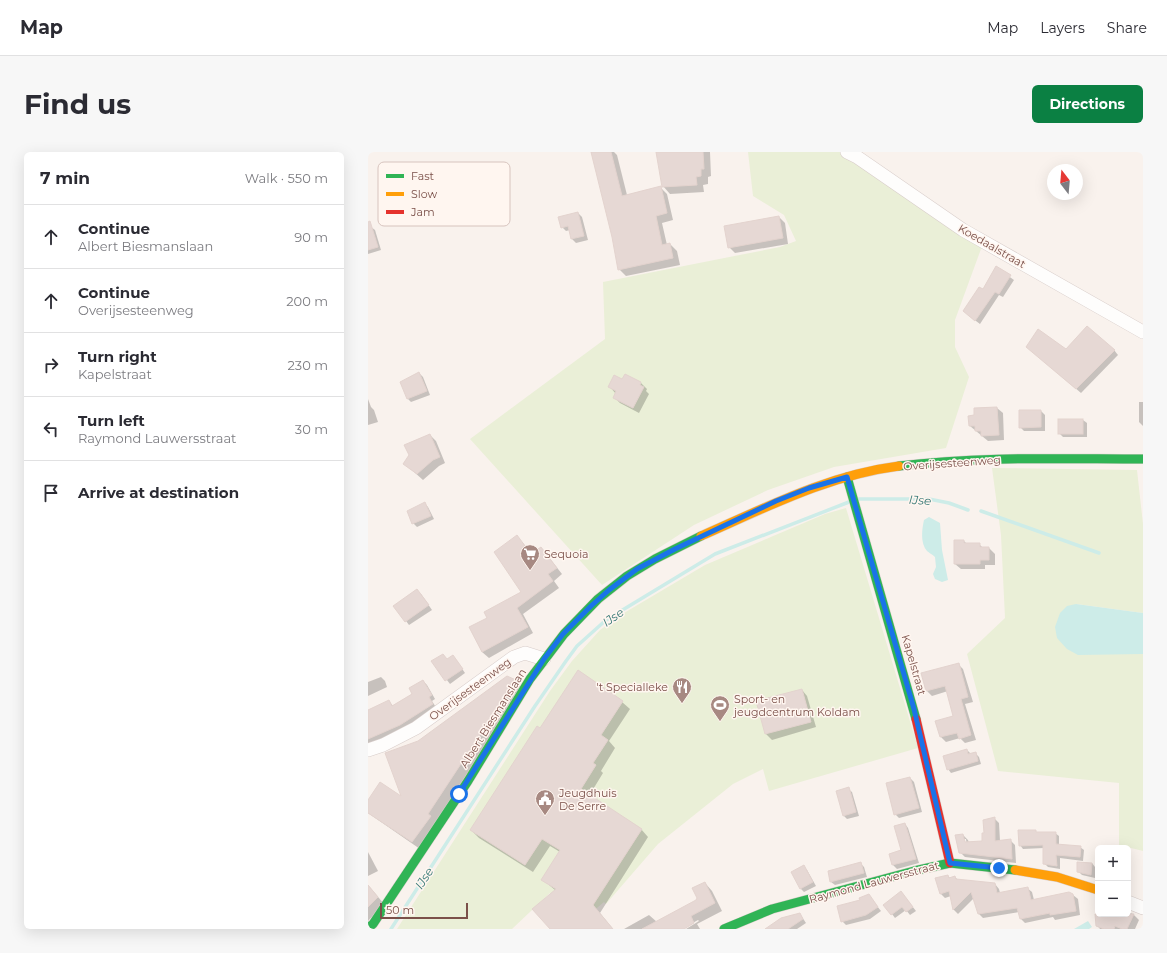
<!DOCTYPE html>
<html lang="en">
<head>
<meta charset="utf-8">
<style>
  :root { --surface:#fff; --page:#f7f7f7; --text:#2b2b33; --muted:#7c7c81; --line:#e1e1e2; --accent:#0b8043 }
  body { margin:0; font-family:Montserrat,sans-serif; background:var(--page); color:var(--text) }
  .controls { position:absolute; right:12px; bottom:12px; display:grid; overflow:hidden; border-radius:6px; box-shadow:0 4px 16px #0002 }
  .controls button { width:36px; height:36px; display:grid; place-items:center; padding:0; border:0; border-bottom:1px solid var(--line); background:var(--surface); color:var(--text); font:20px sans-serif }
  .compass { position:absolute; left:679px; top:12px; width:36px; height:36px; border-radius:50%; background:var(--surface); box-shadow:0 4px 16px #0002; rotate:344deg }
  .scale { position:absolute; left:12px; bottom:10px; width:88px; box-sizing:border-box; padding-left:4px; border:2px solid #7b5049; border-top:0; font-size:11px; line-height:14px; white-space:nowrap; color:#7b5049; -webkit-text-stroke:3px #fff6f0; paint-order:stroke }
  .stop { position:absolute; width:12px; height:12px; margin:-9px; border:3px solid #1a73e8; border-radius:50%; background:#fff }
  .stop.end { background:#1a73e8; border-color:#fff; box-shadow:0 1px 4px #0008 }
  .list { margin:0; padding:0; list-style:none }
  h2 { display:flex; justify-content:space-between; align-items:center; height:52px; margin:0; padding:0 16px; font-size:17px }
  h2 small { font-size:13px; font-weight:400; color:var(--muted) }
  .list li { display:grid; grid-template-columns:26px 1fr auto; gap:12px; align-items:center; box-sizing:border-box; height:64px; padding:0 16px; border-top:1px solid var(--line) }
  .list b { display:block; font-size:15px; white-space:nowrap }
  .list p { margin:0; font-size:13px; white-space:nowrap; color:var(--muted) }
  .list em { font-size:13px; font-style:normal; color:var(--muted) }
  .icon { flex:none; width:22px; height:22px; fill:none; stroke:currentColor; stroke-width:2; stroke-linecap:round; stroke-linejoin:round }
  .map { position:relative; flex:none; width:775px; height:777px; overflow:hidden; border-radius:6px }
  header { display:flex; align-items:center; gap:24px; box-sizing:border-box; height:56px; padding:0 20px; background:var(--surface); border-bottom:1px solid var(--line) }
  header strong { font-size:19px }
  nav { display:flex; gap:22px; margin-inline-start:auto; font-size:14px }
  .intro { display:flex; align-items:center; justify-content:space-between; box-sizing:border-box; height:96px; padding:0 24px }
  h1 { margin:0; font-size:28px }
  .button { padding:10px 18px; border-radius:6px; background:var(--accent); color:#fff; font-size:14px; font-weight:700 }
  main { display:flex; gap:24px; padding:0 24px }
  aside { flex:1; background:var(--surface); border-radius:6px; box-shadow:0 4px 16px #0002 }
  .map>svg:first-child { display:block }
</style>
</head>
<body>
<header>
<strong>Map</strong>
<nav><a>Map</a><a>Layers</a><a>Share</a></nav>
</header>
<div class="intro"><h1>Find us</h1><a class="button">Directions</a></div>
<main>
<aside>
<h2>7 min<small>Walk · 550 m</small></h2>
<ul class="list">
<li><svg class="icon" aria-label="ahead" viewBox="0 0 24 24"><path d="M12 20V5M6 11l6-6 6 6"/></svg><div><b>Continue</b><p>Albert Biesmanslaan</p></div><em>90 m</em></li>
<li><svg class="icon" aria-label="ahead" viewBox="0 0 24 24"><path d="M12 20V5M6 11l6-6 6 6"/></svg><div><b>Continue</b><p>Overijsesteenweg</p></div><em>200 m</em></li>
<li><svg class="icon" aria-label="right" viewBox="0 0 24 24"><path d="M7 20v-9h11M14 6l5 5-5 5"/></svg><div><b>Turn right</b><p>Kapelstraat</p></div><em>230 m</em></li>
<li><svg class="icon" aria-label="left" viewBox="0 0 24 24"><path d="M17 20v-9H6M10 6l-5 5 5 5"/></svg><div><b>Turn left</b><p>Raymond Lauwersstraat</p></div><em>30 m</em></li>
<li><svg class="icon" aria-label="arrive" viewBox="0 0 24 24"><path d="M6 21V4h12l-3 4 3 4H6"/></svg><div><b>Arrive at destination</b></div></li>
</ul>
</aside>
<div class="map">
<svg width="775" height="777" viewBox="0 0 775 777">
  <rect width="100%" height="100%" fill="#f9f2ed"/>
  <g fill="#eaefd7">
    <path d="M380,0H482L617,86L587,168V195L601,225L578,296L466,315L400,338L326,373L234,433L102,287L237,187L235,130L412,95L428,89L416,63L385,44Z"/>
    <path d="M624,316L769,318L775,372V461L708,452L760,502H775V699L751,693V631L630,619L599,502L637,466L633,383Z"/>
    <path d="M478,356L550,596L401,639L395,617L365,632L290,692L238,752L236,750L211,771L182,741L144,777H29L182,539L204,509L232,478L256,461L337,413L457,362Z"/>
  </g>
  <g fill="#cdece8">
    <path d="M561,365L572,371L574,398L580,428L574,430L567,427L565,422L568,415L567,405C564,402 561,401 559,399C552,391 554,377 556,368Z"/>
    <path d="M708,452L775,461V502L710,503L699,497L689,486L687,475L692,461L699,454Z"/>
    <path d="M720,769L724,775L721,777H706Z"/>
  </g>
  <g fill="#0003" fill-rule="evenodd">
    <path d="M224,0H246L249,3L259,43L292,35L299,42L305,68L294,71L299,93L302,92L309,99L312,113L258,124L251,117L245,85Z"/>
    <path d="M289,0H342L343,24L340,25V32L335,33L336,40L302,42L295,34Z"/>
    <path d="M210,61L214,65L220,88L208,91L204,87L202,78L198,79L194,75Z"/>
    <path d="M411,65L417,71L420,92L367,101L361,95Z"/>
    <path d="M3,75L7,78L13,98L0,102V76Z"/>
    <path d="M629,116L646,128L635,145L631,143L612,172L600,163Z"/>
    <path d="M698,198H746L750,203L713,241L664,199Z"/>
    <path d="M51,221L55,225L62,243L43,250L39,246Z"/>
    <path d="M258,223L273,231L279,237L278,239L281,242L271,261L252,251L246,245L248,242L242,235L255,229Z"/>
    <path d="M0,247L3,255L6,258L10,270L0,273Z"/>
    <path d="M771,250H775V274L771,270Z"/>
    <path d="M629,256L635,261L636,288L620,289L602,274L607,264Z"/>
    <path d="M673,259L677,263V279H656L652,275Z"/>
    <path d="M715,268L719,271V285H695L691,281Z"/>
    <path d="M62,283L68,289L77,311L71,314L55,328L36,311Z"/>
    <path d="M57,352L60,355L66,367L49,375L45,371Z"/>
    <path d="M596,389L599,392H611L615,396H621L627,402V413H617V417H593L587,412Z"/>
    <path d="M155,391L164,403L173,396L179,403L194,422L186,429L191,436L155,462L165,481L121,506L114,500L103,476L120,466L155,440Z"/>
    <path d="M53,442L64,458L41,473L27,454Z"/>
    <path d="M88,508L97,521L82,532L65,510Z"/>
    <path d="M590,512L595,517L605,550L597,552L608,588L597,591L592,586L578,590L573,585L569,570L587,564L580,539L564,544L559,539Z"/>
    <path d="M13,525L17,529L19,535L0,544V530Z"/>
    <path d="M139,525L147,529L155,537L52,697L0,661V649L35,647L50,590Z"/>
    <path d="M55,529L59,533L67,547L64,549L69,557L37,576L0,593V559L21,549L25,554L45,542Z"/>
    <path d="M434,538L439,544L448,575L404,588L398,582Z"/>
    <path d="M254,550L262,557L241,589L247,596L233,619L235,621L221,644L273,677L280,685L232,761L245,777H183L187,738L175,728L192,700L182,694L165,720L111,686L103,678L172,578Z"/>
    <path d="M599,598L603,602L607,601L611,605L613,612L583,621L580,617Z"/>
    <path d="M542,626L546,630L554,660L531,666L527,662Z"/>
    <path d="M480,637L484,640L491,664L479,667L476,664Z"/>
    <path d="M626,666L631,671L632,689L642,688L647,693L648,711L597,705L592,700L595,683L600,688L601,691L615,690L617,682ZM595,687H598L599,695Z"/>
    <path d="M537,672L540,676L551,711L529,717L525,713L522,702L534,699Z"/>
    <path d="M667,679L670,681H687L691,684V693L712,695L716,698L715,709L692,706V717L680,715L676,711V696L655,697L652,693Z"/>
    <path d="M0,700L10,719L0,724Z"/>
    <path d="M492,711L496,715L499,725L467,733L463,730Z"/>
    <path d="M724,711L727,715V726L714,723L710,719Z"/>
    <path d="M435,715L439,718L448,734L436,740L433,737Z"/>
    <path d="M580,724L583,727L587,725L590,728L627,732L631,737L632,741L659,736L664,740L666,748L705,743L710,747L712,763L687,768L685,765L657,771L653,767L651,760L615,766L611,762L606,746L590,762L586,758L583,744L577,746L572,741Z"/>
    <path d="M337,731L344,739L354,759L329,772L332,777H318L331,769L330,768L314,777H256L281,763L289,770L328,749Z"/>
    <path d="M0,733L16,752L0,769Z"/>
    <path d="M533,740L548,759L542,763L538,758L527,766L524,762Z"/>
    <path d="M501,744L513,759L502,767L478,773L474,769L493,748Z"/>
    <path d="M760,760L765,762L771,768L767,777H732L729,773L728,766L730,761V762H760Z"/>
    <path d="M432,762L438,771L429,777H408Z"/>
  </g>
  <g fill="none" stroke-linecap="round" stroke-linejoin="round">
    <g stroke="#cdece8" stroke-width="3.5">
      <path d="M491,347H561L581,351L600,358"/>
      <path d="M613,359L731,401"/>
      <path d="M23,777L167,554L198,509L209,494L238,468L347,402L481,350"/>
    </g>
  </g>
  <g fill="#e6d8d4" stroke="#e3d3ce">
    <path d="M223,0H243L254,44L293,34L299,61L288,64L294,93L302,91L305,106L250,118L244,85Z"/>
    <path d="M288,0H335L336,17H333V24L328,25L329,33L294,35Z"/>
    <path d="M210,60L216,84L203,87L200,74L193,76L190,65Z"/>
    <path d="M411,64L415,86L360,96L356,74Z"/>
    <path d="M2,69L10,95L0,98V70Z"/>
    <path d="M628,114L643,123L631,142L627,140L607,169L595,159L611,135L615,137Z"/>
    <path d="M719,174L747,198L708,237L658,195L670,177L698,197Z"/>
    <path d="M51,220L59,239L39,247L32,230Z"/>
    <path d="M257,222L273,230L272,233L276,235L265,256L245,246L248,239L240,235L246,223L254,227Z"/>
    <path d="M629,255L631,283L613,284V279H607V274H601L600,264L606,263V256Z"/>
    <path d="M651,258H673V275L651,276Z"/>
    <rect x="690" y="267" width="25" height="15"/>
    <path d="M62,282L72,305L65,308L49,322L35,312L41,303L36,293Z"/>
    <path d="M57,350L63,364L44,372L39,359Z"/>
    <path d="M149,383L163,402L173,395L189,416L180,422L185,429L149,456L160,475L114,500L101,475L119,466L116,460L153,440L126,400Z"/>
    <path d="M586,388H596V391H612V395H621V408H612V412H586Z"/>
    <path d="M49,437L61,453L37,470L25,454Z"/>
    <path d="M75,502L79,507L85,503L95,517L77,529L63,509Z"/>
    <path d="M591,511L600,545L593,547L603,583L591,587L589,581L572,585L567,569L585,564L577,534L558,539L553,521Z"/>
    <path d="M210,518L255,549L233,583L240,588L225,611L228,613L213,637L274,677L225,753L245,777H182L164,757L188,737L173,728L192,698L174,687L157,713L102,678L169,574L172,576Z"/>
    <path d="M139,524L148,528L60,662L63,664L44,690L0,661V648L12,630L33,644L17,601L50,589Z"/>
    <path d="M55,528L64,543L61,545L65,552L32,573L0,587V558L21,548L24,554L44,542L41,536Z"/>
    <path d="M434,537L443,570L397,582L388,549Z"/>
    <path d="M599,597L600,602L608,600L610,609L579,618L575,604Z"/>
    <path d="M542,625L551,656L526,663L518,631Z"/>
    <path d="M481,635L488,660L475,664L468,639Z"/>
    <path d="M627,665V689L643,687L644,707L591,701L587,683L595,682L597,690L614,689V681H616L615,668Z"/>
    <path d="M537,671L548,707L524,713L521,702L533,698L526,674Z"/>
    <path d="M650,678H668V680H688V692L713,694L712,705L688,703L689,714L675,712V693L651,694Z"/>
    <path d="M493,710L496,721L462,730L460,719Z"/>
    <path d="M709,710L724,711L723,723L709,720Z"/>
    <path d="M436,713L445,730L432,737L423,720Z"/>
    <path d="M580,723L581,726L587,724L588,727L627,731L629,741L660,735L663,748L701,740L705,742L708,759L682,763V761L652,767L649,756L610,762L603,740L585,758L581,739L572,742L567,726Z"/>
    <path d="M337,730L347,751L323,764L326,771L316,777H274L328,748L329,746L324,736Z"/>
    <path d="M0,733L10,745L0,755Z"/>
    <path d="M533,739L545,755L538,760L534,755L523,763L515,753Z"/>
    <path d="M501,742L510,755L498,763L473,770L469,754L492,748L491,746Z"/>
    <path d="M432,761L435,767L420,777H397L413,766Z"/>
    <path d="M727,762H766L759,777H754L747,774L746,777H736L728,774Z"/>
  </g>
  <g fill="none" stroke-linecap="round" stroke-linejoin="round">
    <g stroke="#d8cdca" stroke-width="14">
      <g id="street">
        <path d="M479,0L489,5L595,78L775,180"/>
        <path d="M0,598L15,593L48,576L146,505L157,501L176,507"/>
        <path d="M760,750L775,756"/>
      </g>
    </g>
    <g stroke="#dacecb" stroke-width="10">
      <g id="fast">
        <path d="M531,314C612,304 694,307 775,307"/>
        <path d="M479,325L548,567"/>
        <path d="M0,776L5,772L100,629L162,527L196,482L230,447L259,424L287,407L333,384"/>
        <path d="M356,777L404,757L546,719L582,711L647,718"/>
      </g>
    </g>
    <g stroke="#dacecb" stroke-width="10">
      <g id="slow">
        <path d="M333,384C397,356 460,323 531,314"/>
        <path d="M647,718L689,725L730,738"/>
      </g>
    </g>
    <g stroke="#dacecb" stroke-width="10">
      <path id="jam" d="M548,567L582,711"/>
    </g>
    <use href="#street" stroke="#fefdfc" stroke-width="13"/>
    <use href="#fast" stroke="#30b455" stroke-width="9"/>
    <use href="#slow" stroke="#ff9f0a" stroke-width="9"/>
    <use href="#jam" stroke="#e5322d" stroke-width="9"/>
  </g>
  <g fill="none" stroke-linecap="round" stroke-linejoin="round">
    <path stroke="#1a73e8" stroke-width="5" d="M91,642L176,507L195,482L223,454L241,438L269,417L307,397L408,349L441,336L479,325L546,557L582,711L631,716"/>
  </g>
  <defs>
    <g id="supermarket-pin" transform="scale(1)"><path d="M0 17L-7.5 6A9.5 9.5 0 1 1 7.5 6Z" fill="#a78982" stroke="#fff6f0"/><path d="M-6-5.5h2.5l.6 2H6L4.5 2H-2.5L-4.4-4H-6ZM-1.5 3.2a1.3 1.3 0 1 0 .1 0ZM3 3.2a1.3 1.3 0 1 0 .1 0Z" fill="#fff"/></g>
    <g id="restaurant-pin" transform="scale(1)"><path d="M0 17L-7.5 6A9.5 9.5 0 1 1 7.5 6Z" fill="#a78982" stroke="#fff6f0"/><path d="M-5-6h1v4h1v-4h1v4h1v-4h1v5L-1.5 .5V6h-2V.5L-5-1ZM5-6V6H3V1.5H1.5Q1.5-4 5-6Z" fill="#fff"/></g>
    <g id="stadium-pin" transform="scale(1)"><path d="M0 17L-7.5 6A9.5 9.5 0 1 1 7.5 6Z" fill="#a78982" stroke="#fff6f0"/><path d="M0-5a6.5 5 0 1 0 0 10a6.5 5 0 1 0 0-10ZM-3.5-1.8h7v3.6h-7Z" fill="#fff"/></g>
    <g id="civic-pin" transform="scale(1)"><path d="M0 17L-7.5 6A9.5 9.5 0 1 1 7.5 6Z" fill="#a78982" stroke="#fff6f0"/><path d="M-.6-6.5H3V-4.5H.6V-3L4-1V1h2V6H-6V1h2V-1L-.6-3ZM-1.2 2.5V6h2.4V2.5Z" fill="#fff"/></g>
  </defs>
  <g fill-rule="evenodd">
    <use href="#supermarket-pin" x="162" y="402"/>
    <use href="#restaurant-pin" x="314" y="535"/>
    <use href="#stadium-pin" x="352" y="553"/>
    <use href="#civic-pin" x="177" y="647"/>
  </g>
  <g text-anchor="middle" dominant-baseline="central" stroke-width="3" stroke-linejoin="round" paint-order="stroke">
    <g font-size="11" fill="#7b5049" stroke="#fff6f0">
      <text transform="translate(624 94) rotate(30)">Koedaalstraat</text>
      <text transform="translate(584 311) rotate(-4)">Overijsesteenweg</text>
      <text transform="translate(546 513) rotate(74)">Kapelstraat</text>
      <text transform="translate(102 537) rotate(-36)">Overijsesteenweg</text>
      <text transform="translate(125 566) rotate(-58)">Albert Biesmanslaan</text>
      <text transform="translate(506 730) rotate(-15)">Raymond Lauwersstraat</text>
    </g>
    <g font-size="11" fill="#7b5049" stroke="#fff6f0" text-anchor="start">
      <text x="176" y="402">Sequoia</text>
      <text x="300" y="535" text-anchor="end">'t Specialleke</text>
      <text x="366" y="547">Sport- en<tspan x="366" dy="13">jeugdcentrum Koldam</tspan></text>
      <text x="191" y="641">Jeugdhuis<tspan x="191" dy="13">De Serre</tspan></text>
    </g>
    <g font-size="12" font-style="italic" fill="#387976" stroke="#fff6f0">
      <text transform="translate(552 348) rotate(4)">IJse</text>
      <text transform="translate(245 465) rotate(-35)">IJse</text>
      <text transform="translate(56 726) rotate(-57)">IJse</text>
    </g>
  </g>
  <rect x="10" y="10" width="132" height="64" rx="6" fill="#fff6f0" stroke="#d7c4be" stroke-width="1"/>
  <rect x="18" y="22" width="18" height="4" fill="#30b455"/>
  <rect x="18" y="40" width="18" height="4" fill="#ff9f0a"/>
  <rect x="18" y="58" width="18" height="4" fill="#e5322d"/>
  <g font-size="11" fill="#7b5049">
    <text x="43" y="28">Fast</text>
    <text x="43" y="46">Slow</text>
    <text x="43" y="64">Jam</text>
  </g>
</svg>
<div class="controls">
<button>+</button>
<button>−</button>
</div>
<svg class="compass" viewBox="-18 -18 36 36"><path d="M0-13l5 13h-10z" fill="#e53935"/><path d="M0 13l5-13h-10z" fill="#7c7c81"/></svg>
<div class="scale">50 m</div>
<div class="stop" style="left:91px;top:642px"></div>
<div class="stop end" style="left:631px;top:716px"></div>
</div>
</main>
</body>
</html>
